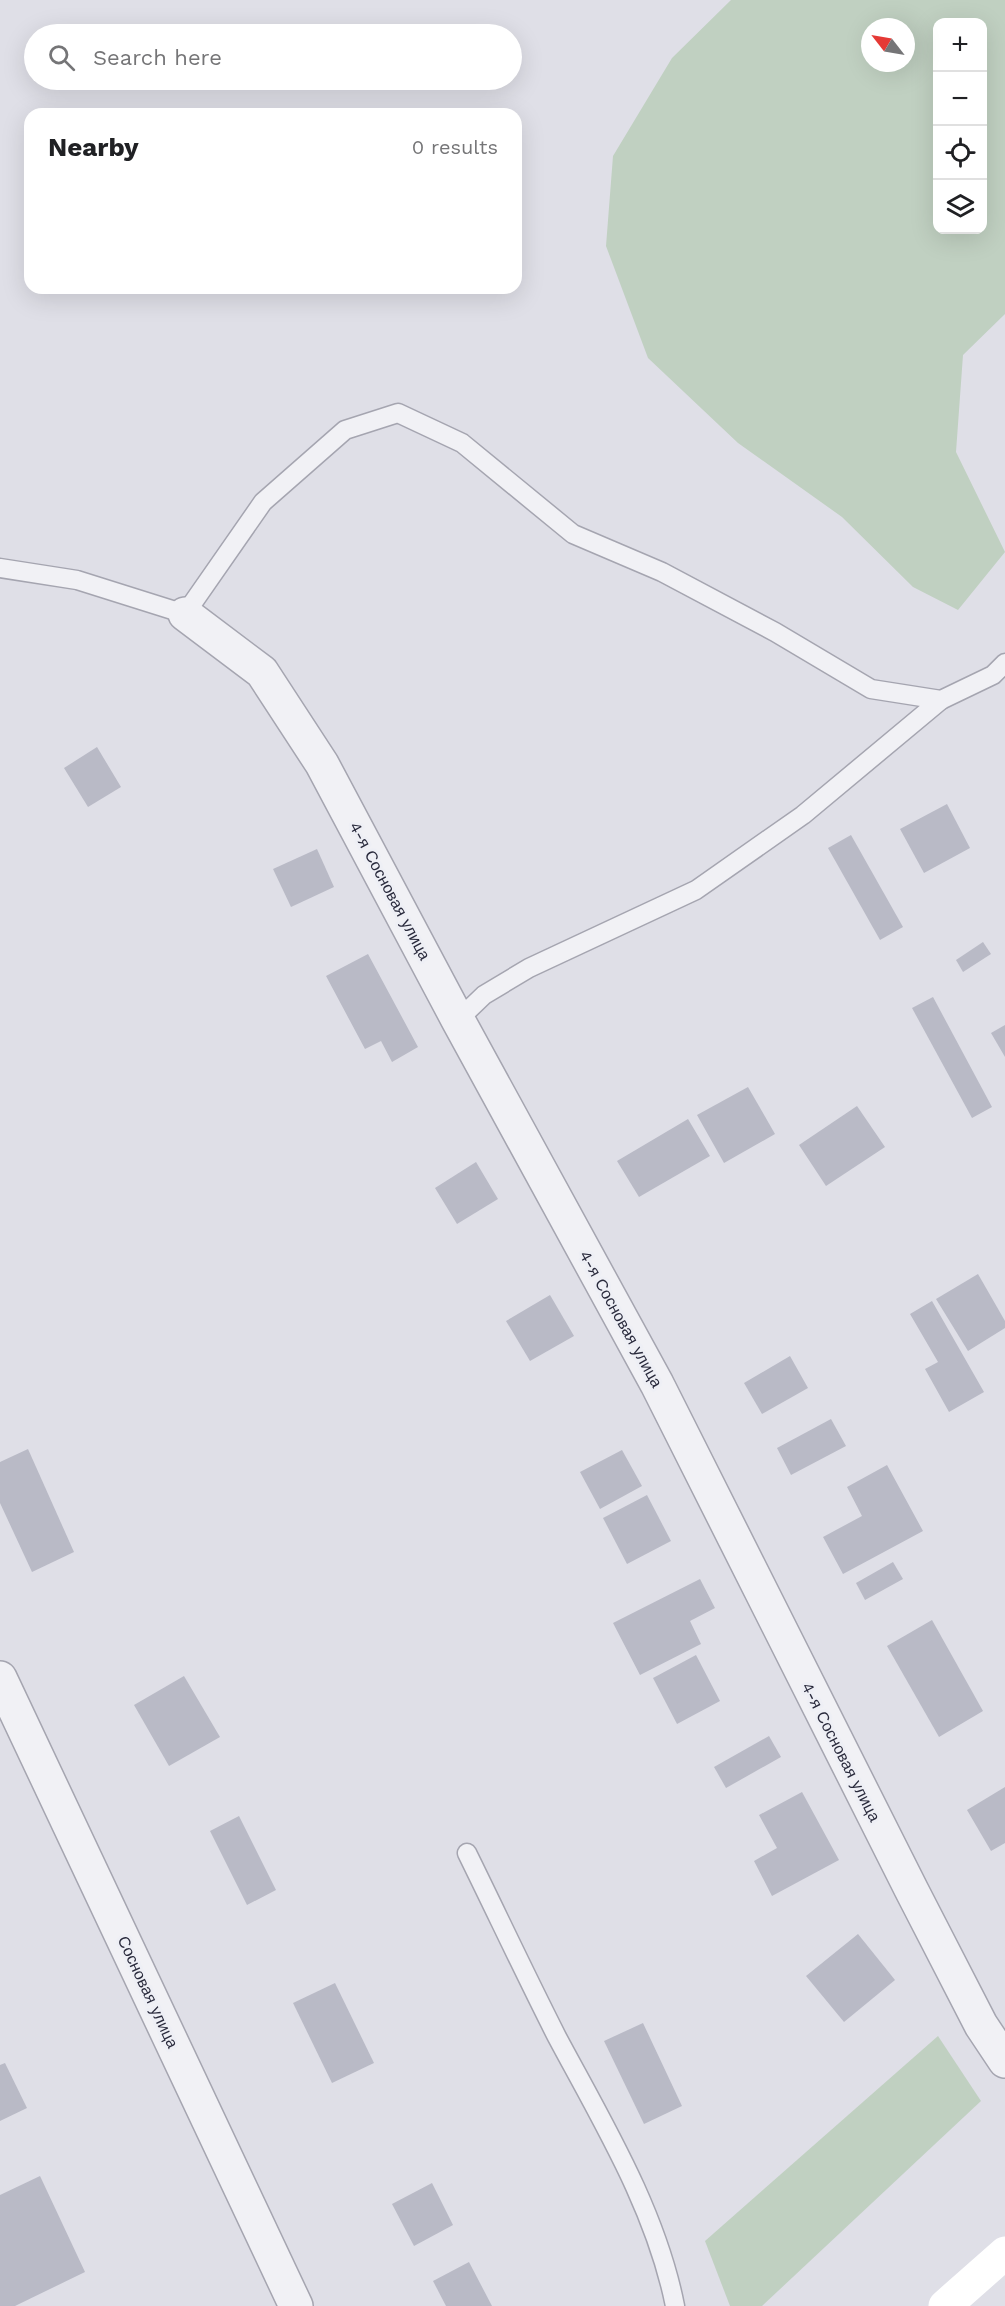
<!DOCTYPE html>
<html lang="en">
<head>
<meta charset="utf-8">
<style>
  :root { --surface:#fff; --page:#f6f6f6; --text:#202124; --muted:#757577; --line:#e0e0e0 }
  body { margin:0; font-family:"Work Sans",sans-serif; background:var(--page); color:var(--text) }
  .controls { position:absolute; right:18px; top:18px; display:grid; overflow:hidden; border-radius:12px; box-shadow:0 6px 24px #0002 }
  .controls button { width:54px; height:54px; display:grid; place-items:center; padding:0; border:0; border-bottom:2px solid var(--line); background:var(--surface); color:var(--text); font:30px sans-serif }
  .compass { position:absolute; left:861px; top:18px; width:54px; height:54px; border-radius:50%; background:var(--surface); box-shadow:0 6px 24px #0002; rotate:301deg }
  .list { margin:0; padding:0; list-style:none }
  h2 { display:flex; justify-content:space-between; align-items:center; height:78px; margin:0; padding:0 24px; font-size:26px }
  h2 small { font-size:20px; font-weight:400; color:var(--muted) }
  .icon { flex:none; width:33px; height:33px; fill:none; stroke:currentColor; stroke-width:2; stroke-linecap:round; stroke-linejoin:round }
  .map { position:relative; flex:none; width:1005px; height:2306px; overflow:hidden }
  .search { position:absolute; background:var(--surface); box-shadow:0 6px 24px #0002; left:24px; top:24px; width:498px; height:66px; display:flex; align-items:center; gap:15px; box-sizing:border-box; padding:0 21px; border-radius:33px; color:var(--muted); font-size:22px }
  .panel { position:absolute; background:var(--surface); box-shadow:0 6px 24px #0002; left:24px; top:108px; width:498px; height:186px; border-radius:18px }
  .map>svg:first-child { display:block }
</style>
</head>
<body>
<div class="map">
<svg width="1005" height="2306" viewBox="0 0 1005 2306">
  <rect width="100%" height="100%" fill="#dfdfe7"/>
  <g fill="#c0d0c1" fill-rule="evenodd">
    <path d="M731,0H1005V314L963,355L956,452L1005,552L958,610L913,587L842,517L738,443L648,358L606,246L613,156L672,58ZM938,22H982V230H938ZM870,27H906V63H870Z"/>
    <path d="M938,2036L981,2101L762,2306H730L705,2241Z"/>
  </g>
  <g fill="#b9bac6">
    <path d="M97,747L121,787L88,807L64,768Z"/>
    <path d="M947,804L970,848L924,873L900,829Z"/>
    <path d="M851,835L903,927L880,940L828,848Z"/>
    <path d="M317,849L334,887L291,907L273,869Z"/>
    <path d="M983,942L991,954L963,972L956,960Z"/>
    <path d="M368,954L418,1047L392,1062L381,1041L365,1049L326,976Z"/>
    <path d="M933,997L992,1107L972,1118L912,1008Z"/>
    <path d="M1005,1025V1057L991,1033Z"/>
    <path d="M748,1087L775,1134L724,1163L697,1115Z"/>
    <path d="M857,1106L885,1147L826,1186L799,1145Z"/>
    <path d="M688,1119L710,1156L639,1197L617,1161Z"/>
    <path d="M476,1162L498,1199L457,1224L435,1188Z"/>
    <path d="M978,1274L1005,1321V1328L968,1351L936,1299Z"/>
    <path d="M550,1295L574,1336L530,1361L506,1321Z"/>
    <path d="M932,1301L984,1392L949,1412L925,1369L938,1362L910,1314Z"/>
    <path d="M790,1356L808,1388L762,1414L744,1383Z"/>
    <path d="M831,1419L846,1446L791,1475L777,1448Z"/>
    <path d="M28,1449L74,1552L32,1572L0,1503V1462Z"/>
    <path d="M622,1450L642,1486L600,1509L580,1472Z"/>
    <path d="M887,1465L923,1531L843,1574L823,1537L862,1516L847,1487Z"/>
    <path d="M647,1495L671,1541L627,1564L603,1518Z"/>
    <path d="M893,1562L903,1579L865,1600L856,1583Z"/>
    <path d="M700,1579L715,1608L690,1621L701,1644L640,1675L613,1623Z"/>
    <path d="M932,1620L983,1711L939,1737L887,1646Z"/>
    <path d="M696,1655L720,1701L677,1724L653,1678Z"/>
    <path d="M184,1676L220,1737L169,1766L134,1705Z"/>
    <path d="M769,1736L781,1757L726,1788L714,1767Z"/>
    <path d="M1005,1787V1843L991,1851L967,1810Z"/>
    <path d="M802,1792L839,1860L772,1896L754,1861L777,1848L759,1815Z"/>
    <path d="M239,1816L276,1890L247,1905L210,1831Z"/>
    <path d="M858,1934L895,1980L844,2022L806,1976Z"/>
    <path d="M335,1983L374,2063L332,2083L293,2003Z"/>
    <path d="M643,2023L682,2106L644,2124L604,2041Z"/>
    <path d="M5,2063L27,2108L0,2121V2065Z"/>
    <path d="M40,2176L85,2272L15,2306H0V2195Z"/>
    <path d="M432,2183L453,2225L414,2246L392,2204Z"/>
    <path d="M469,2262L492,2306H446L433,2281Z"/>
  </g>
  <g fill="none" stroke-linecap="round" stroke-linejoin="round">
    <g stroke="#a5a5b0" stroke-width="21">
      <g id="service">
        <path d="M0,568L77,580L185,614L263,502L345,430L398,413L462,443L573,534L662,572L775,632L871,689L941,700L993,675L1005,663"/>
        <path d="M458,1020L484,995L529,968L696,890L803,815L941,700"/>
        <path d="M467,1853C497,1914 526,1976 557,2037C603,2123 656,2210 675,2306"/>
      </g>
    </g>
    <g stroke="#a5a5b0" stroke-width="36">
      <g id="minor">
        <path d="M185,614L262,672L322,764L458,1020L657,1384L912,1891L981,2025L1005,2061"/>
        <path d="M0,1678L296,2306"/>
      </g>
    </g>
    <use href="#service" stroke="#f1f1f5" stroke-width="18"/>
    <use href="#minor" stroke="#f1f1f5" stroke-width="33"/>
    <path stroke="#fff" stroke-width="33" d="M945,2306L1005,2253"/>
  </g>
  <g text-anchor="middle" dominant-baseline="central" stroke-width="6" stroke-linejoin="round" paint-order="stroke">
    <g font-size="16" fill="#292a3c" stroke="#eeeff5">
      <text transform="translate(390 891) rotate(62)">4-я Сосновая улица</text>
      <text transform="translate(621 1319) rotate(61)">4-я Сосновая улица</text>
      <text transform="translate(841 1752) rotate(63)">4-я Сосновая улица</text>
      <text transform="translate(148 1992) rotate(65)">Сосновая улица</text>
    </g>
  </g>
</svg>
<div class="controls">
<button>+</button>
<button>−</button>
<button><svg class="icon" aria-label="locate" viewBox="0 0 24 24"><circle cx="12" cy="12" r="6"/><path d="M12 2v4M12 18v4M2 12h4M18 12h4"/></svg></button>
<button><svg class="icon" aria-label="layers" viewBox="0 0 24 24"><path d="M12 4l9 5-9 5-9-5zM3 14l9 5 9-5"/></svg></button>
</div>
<svg class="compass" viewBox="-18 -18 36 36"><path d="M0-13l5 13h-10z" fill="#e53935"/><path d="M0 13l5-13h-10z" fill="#757577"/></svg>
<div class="search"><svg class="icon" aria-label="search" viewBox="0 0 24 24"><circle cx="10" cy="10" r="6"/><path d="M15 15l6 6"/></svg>Search here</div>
<section class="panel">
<h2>Nearby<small>0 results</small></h2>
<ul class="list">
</ul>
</section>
</div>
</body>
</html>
